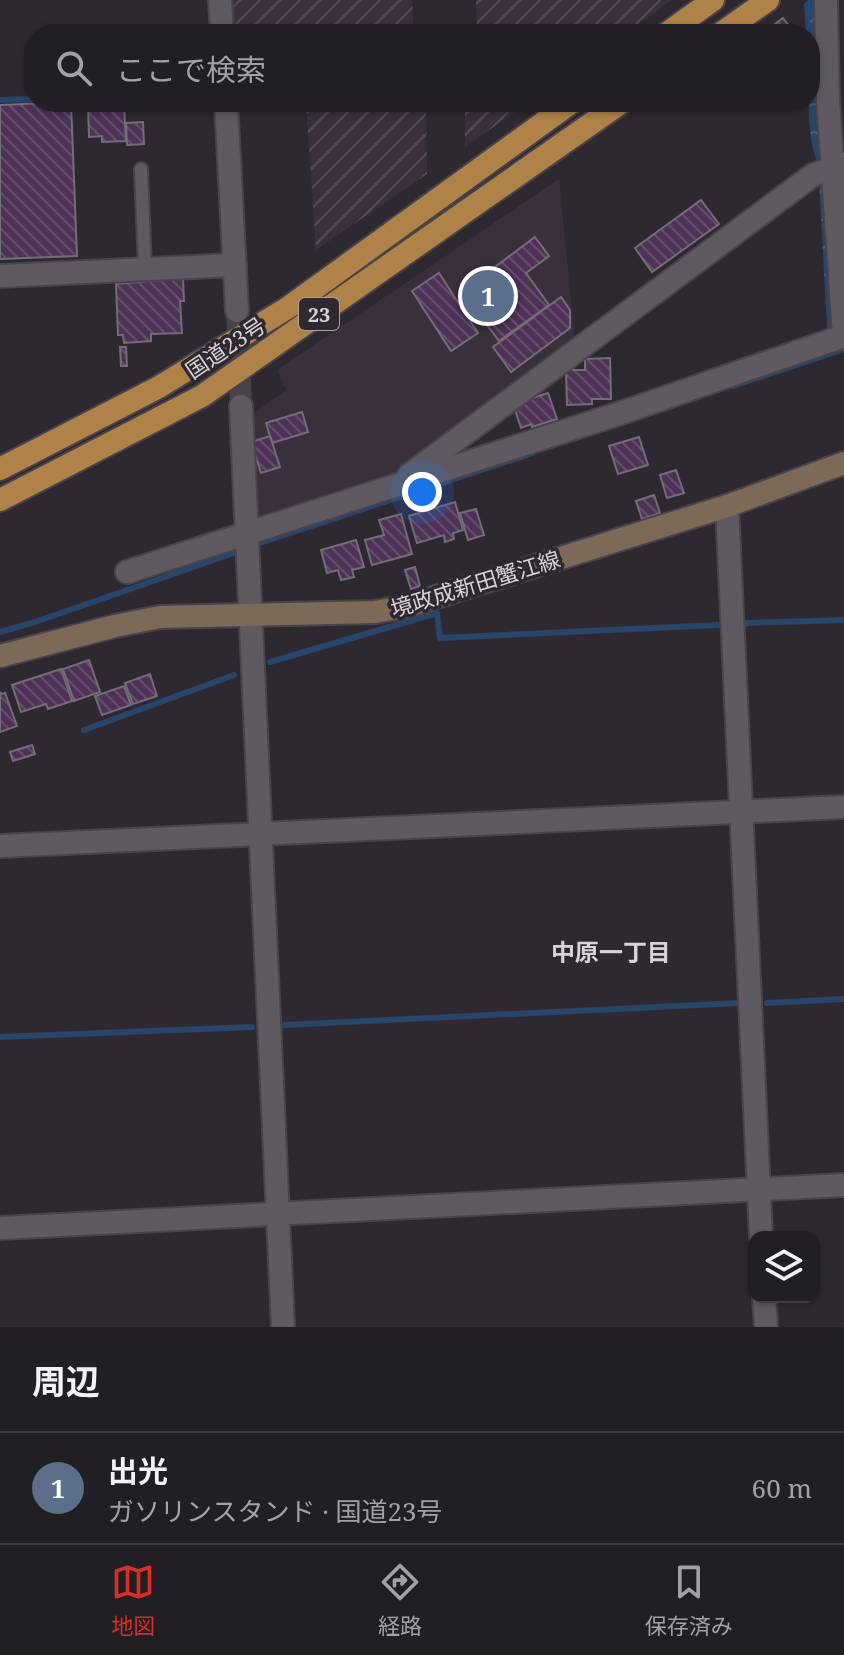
<!DOCTYPE html>
<html lang="ja">
<head>
<meta charset="utf-8">
<style>
  :root { --surface:#221f24; --page:#2a272c; --text:#f1f3f6; --muted:#a2a2a6; --line:#3f3d41; --accent:#d93025 }
  body { margin:0; font-family:"Noto Serif","Noto Sans JP",serif; background:var(--page); color:var(--text) }
  .controls { position:absolute; right:24px; bottom:24px; display:grid; overflow:hidden; border-radius:16px; box-shadow:0 2px 6px #0004 }
  .controls button { width:72px; height:72px; display:grid; place-items:center; padding:0; border:0; border-bottom:2px solid var(--line); background:var(--surface); color:var(--text); font:40px sans-serif }
  .you { position:absolute; left:422px; top:492px; width:28px; height:28px; margin:-20px; border:6px solid #fff; border-radius:50%; background:#1a73e8; box-shadow:0 0 0 12px #1a73e833 }
  .badge { display:grid; place-items:center; width:52px; height:52px; border-radius:50%; background:var(--accent); color:#fff; font-size:26px; font-weight:700 }
  .pin { position:absolute; translate:-50% -50%; border:4px solid #fff; box-shadow:0 2px 8px #0006 }
  .list { margin:0; padding:0; list-style:none }
  h2 { display:flex; justify-content:space-between; align-items:center; height:104px; margin:0; padding:0 32px; font-size:34px }
  h2 small { font-size:26px; font-weight:400; color:var(--muted) }
  .list li { display:grid; grid-template-columns:52px 1fr auto; gap:24px; align-items:center; box-sizing:border-box; height:112px; padding:0 32px; border-top:2px solid var(--line) }
  .list b { display:block; font-size:30px; white-space:nowrap }
  .list p { margin:0; font-size:26px; white-space:nowrap; color:var(--muted) }
  .list em { font-size:26px; font-style:normal; color:var(--muted) }
  .icon { flex:none; width:44px; height:44px; fill:none; stroke:currentColor; stroke-width:2; stroke-linecap:round; stroke-linejoin:round }
  .map { position:relative; flex:none; width:844px; height:1327px; overflow:hidden }
  .search { position:absolute; background:var(--surface); box-shadow:0 2px 6px #0004; left:24px; right:24px; top:24px; height:88px; display:flex; align-items:center; gap:20px; box-sizing:border-box; padding:0 28px; border-radius:32px; color:var(--muted); font-size:30px }
  .sheet { height:216px; background:var(--surface) }
  nav { display:flex; justify-content:space-around; align-items:center; box-sizing:border-box; height:112px; border-top:2px solid var(--line); background:var(--surface); font-size:22px; color:var(--muted) }
  nav a { display:grid; justify-items:center; gap:4px }
  nav .on { color:var(--accent) }
  .map>svg:first-child { display:block }
</style>
</head>
<body>
<div class="map">
<svg width="844" height="1327" viewBox="0 0 844 1327">
  <defs>
    <pattern id="industrial-furrows" width="10" height="10" patternUnits="userSpaceOnUse" patternTransform="scale(2)"><rect width="10" height="10" fill="#39303c"/><path d="M-1 1l2-2M0 10L10 0M9 11l2-2" fill="none" stroke="#554d57"/></pattern>
    <pattern id="water-ripples" width="26" height="14" patternUnits="userSpaceOnUse" patternTransform="scale(2)"><rect width="26" height="14" fill="#274669"/><path d="M2 4q2-2 4 0t4 0M15 11q2-2 4 0t4 0" fill="none" stroke="#46607e"/></pattern>
    <pattern id="building-back-hatch" width="6" height="6" patternUnits="userSpaceOnUse" patternTransform="scale(2)"><rect width="6" height="6" fill="#4d3256"/><path d="M-1 5l2 2M0 0l6 6M5-1l2 2" fill="none" stroke="#664f6e"/></pattern>
  </defs>
  <rect width="100%" height="100%" fill="#2e2930"/>
  <path fill="#39303c" d="M559,179L575,340L391,475L373,484L256,523L250,416L286,390L277,370Z"/>
  <g fill="url(#industrial-furrows)">
    <path d="M230,0H412L414,34H231Z"/>
    <path d="M476,0H672L624,34H477Z"/>
    <path d="M306,102H426L427,174L316,250Z"/>
    <path d="M465,102H529L465,147Z"/>
  </g>
  <path fill="url(#water-ripples)" d="M808,0H818L835,328H827L818,162C804,140 810,63 810,34H806L804,4Z"/>
  <g fill="none" stroke-linecap="round" stroke-linejoin="round">
    <g stroke="#274669" stroke-width="6">
      <path d="M0,100L34,99"/>
      <path d="M733,386L844,349"/>
      <path d="M257,544L533,453"/>
      <path d="M747,623L844,620"/>
      <path d="M0,632L35,622L234,553"/>
      <path d="M270,662L437,613L440,638L718,625"/>
      <path d="M84,730L234,675"/>
      <path d="M767,1003L844,999"/>
      <path d="M285,1025L739,1003"/>
      <path d="M0,1037L252,1027"/>
    </g>
  </g>
  <g fill="url(#building-back-hatch)" stroke="#736d75" stroke-width="2">
    <path d="M783,18L795,34H762Z"/>
    <path d="M71,102L77,256L0,259V105Z"/>
    <path d="M124,105L126,141L102,142V136L89,137L88,106Z"/>
    <path d="M143,122L144,144L127,145L126,123Z"/>
    <path d="M701,200L719,224L652,272L635,248Z"/>
    <path d="M535,237L549,256L526,273L549,305L499,341L479,314L508,293L491,270Z"/>
    <path d="M439,273L478,333L451,351L412,291Z"/>
    <path d="M183,278L184,301H180L182,333L151,334V341L124,343L123,335H118L116,284Z"/>
    <path d="M561,297L570,310V328L511,372L493,347Z"/>
    <path d="M120,347H126L127,366H121Z"/>
    <path d="M610,358L611,399H592V404L567,405L566,370H585V359Z"/>
    <path d="M548,393L557,419L532,427L531,424L521,428L513,404Z"/>
    <path d="M302,412L308,432L272,443L266,423Z"/>
    <path d="M270,436L280,467L261,473L251,442Z"/>
    <path d="M639,437L648,465L618,474L609,446Z"/>
    <path d="M676,470L684,493L667,498L660,475Z"/>
    <path d="M654,495L660,513L642,519L636,501Z"/>
    <path d="M455,502L463,530L453,533L454,539L445,542L444,535L417,543L409,516Z"/>
    <path d="M476,509L484,535L468,540L460,513Z"/>
    <path d="M401,514L412,554L372,565L365,540L384,535L379,520Z"/>
    <path d="M356,540L364,567L352,570L354,577L341,580L338,570L327,573L321,550Z"/>
    <path d="M415,567L420,586L411,589L405,570Z"/>
    <path d="M89,660L100,692L74,701L63,669Z"/>
    <path d="M61,669L72,701L48,709L46,704L21,712L12,685Z"/>
    <path d="M150,674L157,696L133,704L125,683Z"/>
    <path d="M124,686L131,705L102,715L95,696Z"/>
    <path d="M0,692L1,694L5,693L17,726L0,732Z"/>
    <path d="M32,745L35,754L13,761L10,752Z"/>
  </g>
  <g fill="none" stroke-linecap="round" stroke-linejoin="round">
    <path stroke="#474249" stroke-width="22" stroke-dasharray="22 11" stroke-linecap="butt" d="M237,311L241,406"/>
    <g stroke="#49444a" stroke-width="16">
      <path id="service" d="M141,169L145,269"/>
    </g>
    <g stroke="#49444a" stroke-width="26">
      <g id="minor">
        <path d="M220,0L222,34"/>
        <path d="M826,0L828,100L844,336"/>
        <path d="M226,102L237,311"/>
        <path d="M0,276L235,265"/>
        <path d="M241,406L283,1327"/>
        <path d="M409,475L813,175L844,164"/>
        <path d="M727,506L761,1237"/>
        <path d="M127,572L618,414L844,336"/>
        <path d="M0,846L844,807"/>
        <path d="M0,1228L844,1185"/>
        <path d="M764,1297L766,1327"/>
      </g>
    </g>
    <g stroke="#49444a" stroke-width="26">
      <path id="secondary" d="M0,656L115,626L160,617L375,612L407,606L727,506L844,463"/>
    </g>
    <g stroke="#49444a" stroke-width="26">
      <g id="trunk">
        <path d="M666,34L713,0"/>
        <path d="M720,34L768,0"/>
        <path d="M0,469L159,387L289,307L572,102"/>
        <path d="M0,500L202,396L622,102"/>
      </g>
    </g>
    <use href="#service" stroke="#5f5a61" stroke-width="12"/>
    <use href="#minor" stroke="#5f5a61" stroke-width="22"/>
    <use href="#secondary" stroke="#7d6957" stroke-width="22"/>
    <use href="#trunk" stroke="#af8348" stroke-width="22"/>
  </g>
  <g text-anchor="middle" dominant-baseline="central" stroke-width="7" stroke-linejoin="round" paint-order="stroke">
    <rect fill="#2e2930" stroke="#a4a0a6" stroke-width="2" x="299" y="298" width="40" height="32" rx="6"/>
    <g font-size="20" font-weight="bold" fill="#d7d3d8">
      <text x="319" y="314">23</text>
    </g>
    <g font-size="22" fill="#d7d3d8" stroke="#2e2930">
      <text transform="translate(225 347) rotate(-34)">国道23号</text>
      <text transform="translate(475 583) rotate(-17)">境政成新田蟹江線</text>
    </g>
    <g font-size="24" font-weight="bold" fill="#d7d3d8" stroke="#2e2930">
      <text x="611" y="951">中原一丁目</text>
    </g>
  </g>
</svg>
<div class="controls">
<button><svg class="icon" aria-label="layers" viewBox="0 0 24 24"><path d="M12 4l9 5-9 5-9-5zM3 14l9 5 9-5"/></svg></button>
</div>
<div class="you"></div>
<div class="pin badge" style="left:488px;top:296px;background:#5c6f8a">1</div>
<div class="search"><svg class="icon" aria-label="search" viewBox="0 0 24 24"><circle cx="10" cy="10" r="6"/><path d="M15 15l6 6"/></svg>ここで検索</div>
</div>
<section class="sheet">
<h2>周辺<small></small></h2>
<ul class="list">
<li><span class="badge" style="background:#5c6f8a">1</span><div><b>出光</b><p>ガソリンスタンド · 国道23号</p></div><em>60 m</em></li>
</ul>
</section>
<nav>
<a class="on"><svg class="icon" aria-label="map" viewBox="0 0 24 24"><path d="M3 6l6-2 6 2 6-2v14l-6 2-6-2-6 2zM9 4v14M15 6v14"/></svg>地図</a>
<a><svg class="icon" aria-label="directions" viewBox="0 0 24 24"><path d="M12 3l9 9-9 9-9-9zM9 14v-3h6M13 9l2 2-2 2"/></svg>経路</a>
<a><svg class="icon" aria-label="saved" viewBox="0 0 24 24"><path d="M7 4h10v16l-5-4-5 4z"/></svg>保存済み</a>
</nav>
</body>
</html>
